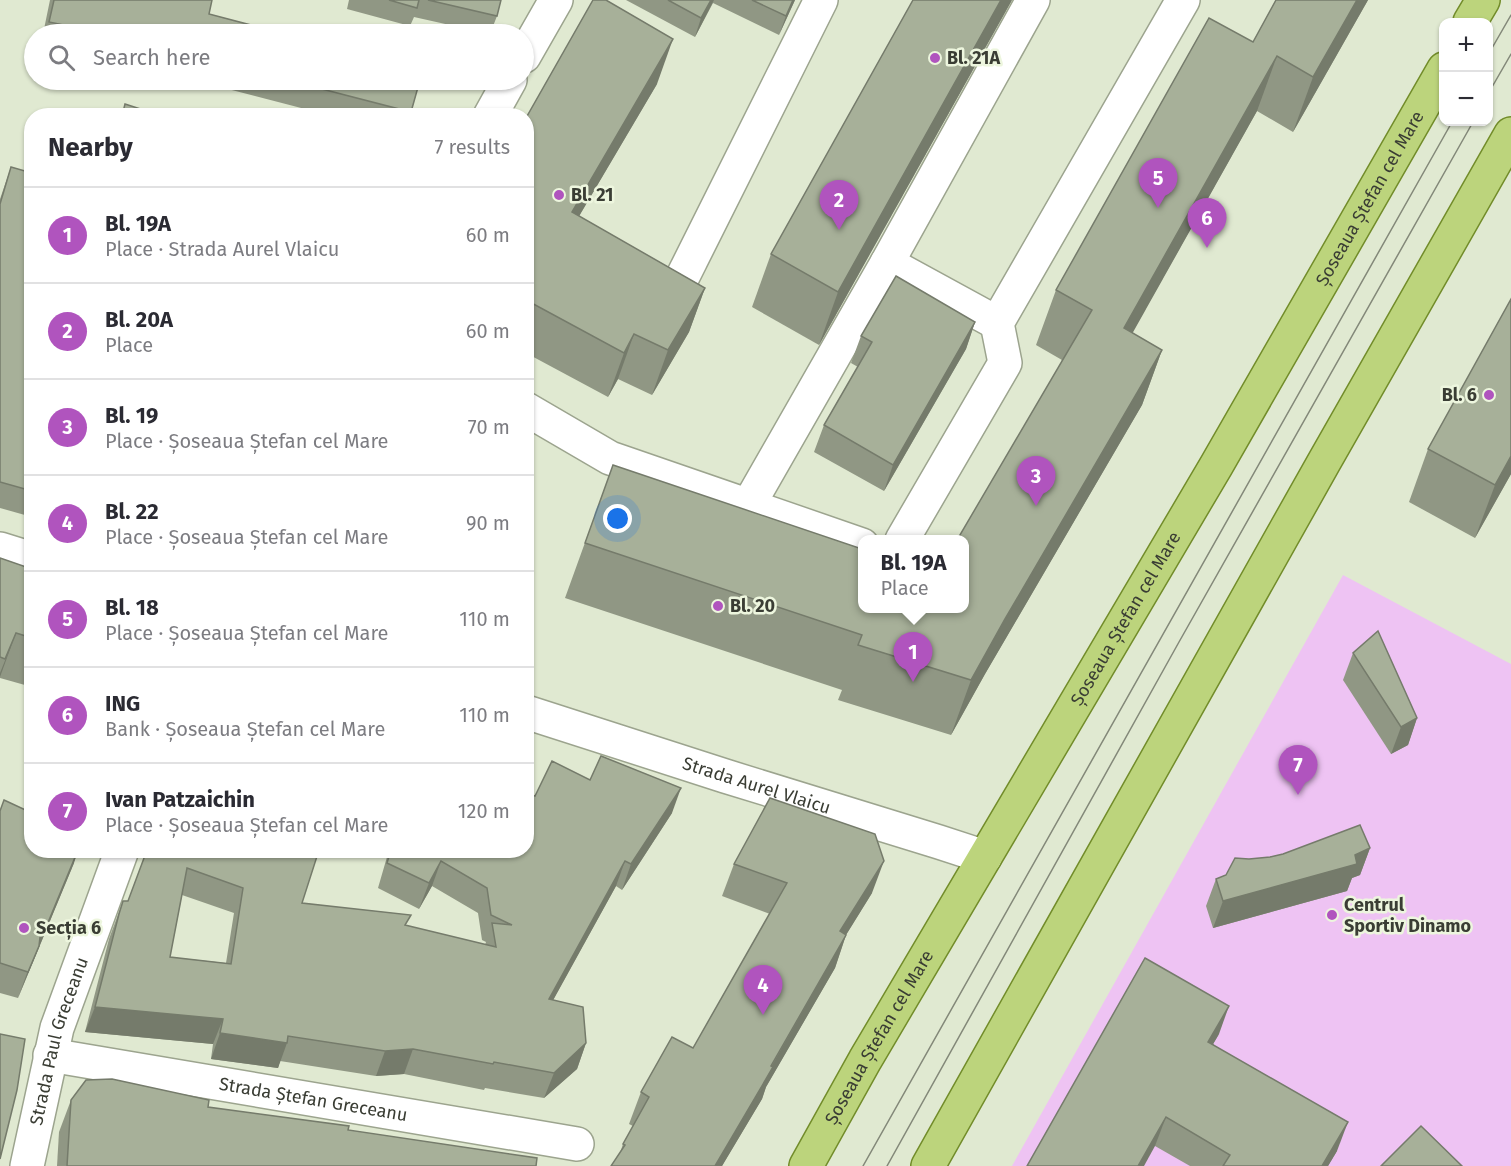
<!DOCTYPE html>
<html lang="en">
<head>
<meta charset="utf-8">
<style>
  :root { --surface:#fff; --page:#f2f2f3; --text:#2b2b33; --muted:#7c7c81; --line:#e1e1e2; --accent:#b054be }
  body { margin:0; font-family:"Fira Sans",sans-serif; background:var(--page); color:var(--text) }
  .controls { position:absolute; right:18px; top:18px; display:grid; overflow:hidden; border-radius:12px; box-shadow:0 2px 4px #0004 }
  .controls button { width:54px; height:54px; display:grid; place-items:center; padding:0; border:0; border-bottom:2px solid var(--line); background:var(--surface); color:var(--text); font:30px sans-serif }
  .you { position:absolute; left:618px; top:519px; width:21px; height:21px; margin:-15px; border:4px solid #fff; border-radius:50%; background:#1a73e8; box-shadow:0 0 0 9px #1a73e833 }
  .badge { display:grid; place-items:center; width:39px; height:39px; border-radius:50%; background:var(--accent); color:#fff; font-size:20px; font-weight:700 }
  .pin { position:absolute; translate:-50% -50px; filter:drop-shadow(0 2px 3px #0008) }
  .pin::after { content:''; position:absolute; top:32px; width:21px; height:18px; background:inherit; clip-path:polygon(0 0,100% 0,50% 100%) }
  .popup { position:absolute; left:858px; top:535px; width:111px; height:78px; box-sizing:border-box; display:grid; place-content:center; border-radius:12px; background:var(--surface); filter:drop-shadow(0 2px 4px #0005); font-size:20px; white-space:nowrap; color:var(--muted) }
  .popup b { font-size:22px; color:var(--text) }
  .popup::after { content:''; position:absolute; left:50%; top:100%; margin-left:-12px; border:12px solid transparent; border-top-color:var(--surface) }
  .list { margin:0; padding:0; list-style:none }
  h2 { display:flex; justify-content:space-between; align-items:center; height:78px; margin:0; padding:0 24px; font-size:26px }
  h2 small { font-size:20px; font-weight:400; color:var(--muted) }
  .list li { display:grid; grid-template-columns:39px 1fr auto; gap:18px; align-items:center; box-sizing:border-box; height:96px; padding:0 24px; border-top:2px solid var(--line) }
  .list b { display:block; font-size:22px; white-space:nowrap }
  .list p { margin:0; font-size:20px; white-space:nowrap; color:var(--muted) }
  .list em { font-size:20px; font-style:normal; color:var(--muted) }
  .icon { flex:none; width:33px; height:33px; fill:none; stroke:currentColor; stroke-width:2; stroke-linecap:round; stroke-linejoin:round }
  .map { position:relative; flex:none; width:1511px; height:1166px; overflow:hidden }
  .search { position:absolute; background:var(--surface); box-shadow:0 2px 4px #0004; left:24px; top:24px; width:510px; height:66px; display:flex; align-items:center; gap:15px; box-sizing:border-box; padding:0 21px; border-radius:33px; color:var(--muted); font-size:22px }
  .panel { position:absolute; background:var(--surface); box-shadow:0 2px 4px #0004; left:24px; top:108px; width:510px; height:750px; border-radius:24px }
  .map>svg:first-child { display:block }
</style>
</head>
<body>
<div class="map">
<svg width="1511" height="1166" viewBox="0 0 1511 1166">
  <rect width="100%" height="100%" fill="#e0e9d1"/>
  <path fill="#eec3f3" d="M1343,575L1511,664V1166H1012Z"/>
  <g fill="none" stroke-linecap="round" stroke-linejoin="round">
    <g stroke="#9ca48e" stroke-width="36">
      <g id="minor">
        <path d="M524,56L556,0"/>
        <path d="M490,116L510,80"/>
        <path d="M887,263L997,323"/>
        <path d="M680,282L821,0"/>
        <path d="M526,409L610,458L862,545"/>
        <path d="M748,506L887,263L1033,0"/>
        <path d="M902,540L1005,363L997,323L1183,0"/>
        <path d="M0,549L32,559"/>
        <path id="s1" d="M526,712L725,776L939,842L985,857"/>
        <path id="s2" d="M50,1055L577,1144"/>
        <path id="s3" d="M27,1166L57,1028L122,850"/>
      </g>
    </g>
    <g stroke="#728c2a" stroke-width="36">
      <g id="major">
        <path d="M1470,22L1483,0"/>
        <path id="s4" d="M806,1166L865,1060L1216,466L1444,69"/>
        <path d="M928,1166L1324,462L1511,134"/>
      </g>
    </g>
    <use href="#minor" stroke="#fff" stroke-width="33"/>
    <use href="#major" stroke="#bcd47c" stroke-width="33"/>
    <g stroke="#838879" stroke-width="1.5">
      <path d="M1488,55L1511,15"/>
      <path d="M1488,94L1511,54"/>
      <path d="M863,1166L1452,122"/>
      <path d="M887,1166L1179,642L1473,122"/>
    </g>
  </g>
  <g fill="#909784" fill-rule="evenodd">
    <path d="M50,0H212L209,14L285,34H43Z"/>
    <path d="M349,0H501L497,16L490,34L414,17L410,26L347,9Z"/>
    <path d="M626,0H795L779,35L713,3L695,37Z"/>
    <path d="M1012,0L819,345L752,307L771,254Z"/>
    <path d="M1276,0H1368L1293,132L1257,111L1132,333L1162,350L1142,405L985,674L951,735L838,700L842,690L565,598L613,465L964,609L1062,360L1036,345L1056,290L1253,42Z"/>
    <path d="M193,80H420L410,116H332Z"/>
    <path d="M657,84L579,216L705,288L689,332L652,395L618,379L608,397L526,353V118Z"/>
    <path d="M11,167L32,173V517L0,508V199Z"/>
    <path d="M975,322L966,349L884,491L814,452L824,425L858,367L851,363L861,336Z"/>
    <path d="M1428,449L1511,474L1475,538L1409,502Z"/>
    <path d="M0,558L32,569V687L0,678Z"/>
    <path d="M1353,653L1417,718L1408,745L1391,754L1343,680Z"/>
    <path d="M590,780L672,813L622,890L616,886L553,1000L586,1043L577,1069L544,1098L485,1088L484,1090L404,1074L376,1076L280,1061L278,1068L211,1059L213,1044L85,1032L109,939L123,901H128L147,850L302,903L407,926L485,945L486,942L482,940L478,913L432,886L419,909L378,888L389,850H526L535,796ZM182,895L234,913L226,963L170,957Z"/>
    <path d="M0,811L74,863L18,998L0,993Z"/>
    <path d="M1370,848L1360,875L1352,878L1347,891L1213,928L1206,906L1216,879L1226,875L1249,859Z"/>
    <path d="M734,864L872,893L846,935L835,968L766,1087L762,1099L722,1166H611L620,1153L623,1144L633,1126L629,1124L641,1092L693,1048L770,914L722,896Z"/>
    <path d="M1219,1034L1213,1044L1337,1151L1328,1166H1190L1155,1146L1027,1166Z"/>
    <path d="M71,1100L208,1107L348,1130L536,1166H57L59,1132Z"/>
  </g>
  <g fill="#757b6b">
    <path d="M711,0H714L695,37L701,18Z"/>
    <path d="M793,0H795L779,35L786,16Z"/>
    <path d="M1001,0H1012L819,345L838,292Z"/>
    <path d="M1357,0H1368L1293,132L1313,77Z"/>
    <path d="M673,39L657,84L555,257L572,212Z"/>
    <path d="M1277,56L1257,111L1104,384L1124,328Z"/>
    <path d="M705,288L689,332L652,395L668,350Z"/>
    <path d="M975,322L966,349L884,491L893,465Z"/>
    <path d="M634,334L618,379L608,397L624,353Z"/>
    <path d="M1162,350L1142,405L985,674L951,735L971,680L1005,619Z"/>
    <path d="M1511,456V474L1475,538L1495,485Z"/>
    <path d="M16,633L0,677V673Z"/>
    <path d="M1417,718L1408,745L1391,754L1401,727Z"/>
    <path d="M681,788L672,813L622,890L631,864Z"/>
    <path d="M1370,848L1360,875L1352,878L1347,891L1213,928L1223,901L1355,855Z"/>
    <path d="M78,850L74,863L18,998L40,937Z"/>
    <path d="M441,861L432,886L419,909L429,883Z"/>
    <path d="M625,861L616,886L540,1024L549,999Z"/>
    <path d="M884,861L872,893L828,964L840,931Z"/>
    <path d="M846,935L835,968L766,1087L762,1099L722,1166H715Z"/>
    <path d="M1229,1006L1219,1034L1198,1070L1208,1042Z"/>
    <path d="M95,1007L223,1019L213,1044L85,1032Z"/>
    <path d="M220,1033L287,1043L278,1068L211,1059Z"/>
    <path d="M586,1043L577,1069L544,1098L554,1073Z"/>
    <path d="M413,1049L404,1074L376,1076L385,1051Z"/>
    <path d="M1166,1117L1155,1146L1144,1166H1138Z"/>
    <path d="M1348,1122L1337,1151L1328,1166H1322Z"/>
  </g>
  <g fill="#a7b099" stroke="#757b6b" stroke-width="1.5" fill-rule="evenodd">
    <path d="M54,0H212L209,14L285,34H114L98,30L97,32L49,22Z"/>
    <path d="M389,0H419L417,8Z"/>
    <path d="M428,0H501L497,16Z"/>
    <path d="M593,0H606L673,39L572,212L705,288L668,350L634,334L624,353L526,300V118Z"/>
    <path d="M668,0H711L701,18Z"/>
    <path d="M752,0H793L786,16Z"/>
    <path d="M913,0H1001L838,292L771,254Z"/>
    <path d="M1276,0H1357L1313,77L1277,56L1124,328L1162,350L1005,619L971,680L858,645L862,635L585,543L613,465L862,549V609H964V540H957L1092,310L1056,290L1209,18L1253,42Z"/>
    <path d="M287,80H420L411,112Z"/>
    <path d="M125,104L162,116H122Z"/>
    <path d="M11,167L32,173V491L0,482V204Z"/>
    <path d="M896,276L975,322L893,465L824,425L872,342L861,336Z"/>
    <path d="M1511,299V456L1495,485L1428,449Z"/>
    <path d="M0,558L32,569V638L16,633L5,659L0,657Z"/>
    <path d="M1378,631L1417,718L1401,727L1353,653Z"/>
    <path d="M601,756L681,788L631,864L625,861L549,999L583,1007L586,1043L554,1073L494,1062L493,1064L413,1049L385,1051L288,1036L287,1043L220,1033L223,1019L95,1007L119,914L123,901H128L147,850H319L302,903L411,915L405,925L496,947L492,923L512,925L491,915L487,888L441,861L429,883L387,863L391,850H526V793L535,796L552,761L590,780ZM187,868L243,888L231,964L170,957Z"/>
    <path d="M770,798L875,834L884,861L840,931L846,935L771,1066L773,1067L715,1166H611L625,1145L623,1144L649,1097L641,1092L672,1037L693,1048L787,883L734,864Z"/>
    <path d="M4,800L32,813V850H78L42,937H40L39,946L28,972L0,963V811Z"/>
    <path d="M1360,825L1370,848L1355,855L1357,864L1223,901L1216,879L1226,875L1235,858L1249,859L1270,857L1283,854Z"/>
    <path d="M1145,958L1229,1006L1208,1042L1348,1122L1322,1166H1223L1230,1155L1166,1117L1138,1166H1027Z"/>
    <path d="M0,1034L25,1039L17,1090L0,1159Z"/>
    <path d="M112,1079L209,1100L208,1107L349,1126L348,1130L537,1158L536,1166H67L71,1100L86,1080Z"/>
    <path d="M1421,1126L1462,1166H1381Z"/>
  </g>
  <g fill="#b054be" stroke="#edf6de" stroke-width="2">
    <circle cx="935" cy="58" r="6"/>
    <circle cx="559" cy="195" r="6"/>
    <circle cx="1489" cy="395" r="6"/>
    <circle cx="718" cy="606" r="6"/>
    <circle cx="1332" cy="915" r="6"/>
    <circle cx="24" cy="928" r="6"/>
  </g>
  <g text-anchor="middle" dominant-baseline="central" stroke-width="5" stroke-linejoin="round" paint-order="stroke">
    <g font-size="18" font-weight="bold" fill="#3a3d34" stroke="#edf6de" text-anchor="start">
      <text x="947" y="58">Bl. 21A</text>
      <text x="571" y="195">Bl. 21</text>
      <text x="1477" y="395" text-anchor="end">Bl. 6</text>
      <text x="730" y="606">Bl. 20</text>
      <text x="1344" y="905">Centrul<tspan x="1344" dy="21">Sportiv Dinamo</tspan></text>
      <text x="36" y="928">Secția 6</text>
    </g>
    <g font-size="18" fill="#3a3d34" stroke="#edf6de">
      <text stroke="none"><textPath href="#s4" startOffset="1120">Șoseaua Ștefan cel Mare</textPath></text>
      <text stroke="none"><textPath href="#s4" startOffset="634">Șoseaua Ștefan cel Mare</textPath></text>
      <text stroke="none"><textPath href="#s1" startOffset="242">Strada Aurel Vlaicu</textPath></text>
      <text stroke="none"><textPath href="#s4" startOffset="148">Șoseaua Ștefan cel Mare</textPath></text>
      <text stroke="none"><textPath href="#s3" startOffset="129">Strada Paul Greceanu</textPath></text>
      <text stroke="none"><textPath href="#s2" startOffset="267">Strada Ștefan Greceanu</textPath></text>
    </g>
  </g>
</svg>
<div class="controls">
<button>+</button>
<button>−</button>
</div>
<div class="you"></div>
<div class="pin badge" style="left:913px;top:682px">1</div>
<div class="popup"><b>Bl. 19A</b>Place</div>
<div class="pin badge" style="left:839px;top:230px">2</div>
<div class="pin badge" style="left:1036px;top:506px">3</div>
<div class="pin badge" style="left:763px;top:1015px">4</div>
<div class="pin badge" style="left:1158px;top:208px">5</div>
<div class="pin badge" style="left:1207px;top:248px">6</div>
<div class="pin badge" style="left:1298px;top:795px">7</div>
<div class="search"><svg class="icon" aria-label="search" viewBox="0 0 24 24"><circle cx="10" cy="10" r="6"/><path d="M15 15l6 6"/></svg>Search here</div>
<section class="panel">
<h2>Nearby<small>7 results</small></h2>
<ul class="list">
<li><span class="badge">1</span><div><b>Bl. 19A</b><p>Place · Strada Aurel Vlaicu</p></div><em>60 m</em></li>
<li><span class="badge">2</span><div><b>Bl. 20A</b><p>Place</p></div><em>60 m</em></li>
<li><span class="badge">3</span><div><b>Bl. 19</b><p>Place · Șoseaua Ștefan cel Mare</p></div><em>70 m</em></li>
<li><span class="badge">4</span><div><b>Bl. 22</b><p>Place · Șoseaua Ștefan cel Mare</p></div><em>90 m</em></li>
<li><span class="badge">5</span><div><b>Bl. 18</b><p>Place · Șoseaua Ștefan cel Mare</p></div><em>110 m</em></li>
<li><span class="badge">6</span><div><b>ING</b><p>Bank · Șoseaua Ștefan cel Mare</p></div><em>110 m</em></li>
<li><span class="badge">7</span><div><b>Ivan Patzaichin</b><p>Place · Șoseaua Ștefan cel Mare</p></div><em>120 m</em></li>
</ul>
</section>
</div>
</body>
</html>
